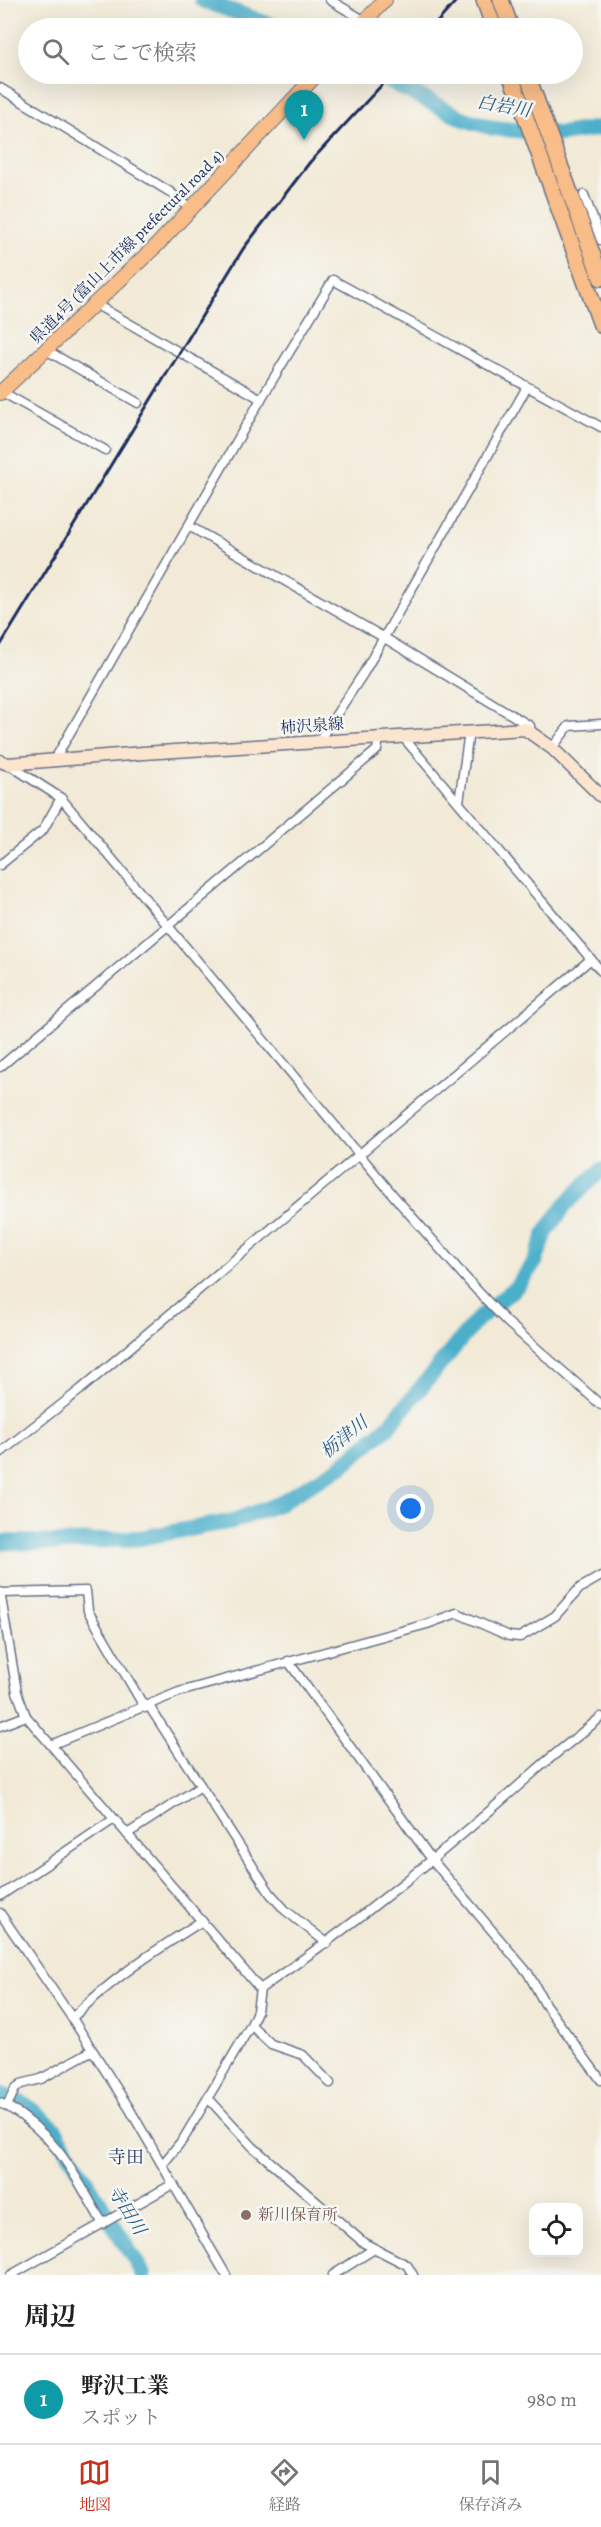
<!DOCTYPE html>
<html lang="ja">
<head>
<meta charset="utf-8">
<style>
  :root { --surface:#fff; --page:#f2f2f2; --text:#202124; --muted:#757577; --line:#e0e0e0; --accent:#c8321e }
  body { margin:0; font-family:Alegreya,"Noto Serif JP",serif; background:var(--page); color:var(--text) }
  .controls { position:absolute; right:18px; bottom:18px; display:grid; overflow:hidden; border-radius:12px; box-shadow:0 6px 24px #0002 }
  .controls button { width:54px; height:54px; display:grid; place-items:center; padding:0; border:0; border-bottom:2px solid var(--line); background:var(--surface); color:var(--text); font:30px sans-serif }
  .you { position:absolute; left:411px; top:1509px; width:21px; height:21px; margin:-15px; border:4px solid #fff; border-radius:50%; background:#1a73e8; box-shadow:0 0 0 9px #1a73e833 }
  .badge { display:grid; place-items:center; width:39px; height:39px; border-radius:50%; background:var(--accent); color:#fff; font-size:20px; font-weight:700 }
  .pin { position:absolute; translate:-50% -50px; filter:drop-shadow(0 2px 3px #0008) }
  .pin::after { content:''; position:absolute; top:32px; width:21px; height:18px; background:inherit; clip-path:polygon(0 0,100% 0,50% 100%) }
  .list { margin:0; padding:0; list-style:none }
  h2 { display:flex; justify-content:space-between; align-items:center; height:78px; margin:0; padding:0 24px; font-size:26px }
  h2 small { font-size:20px; font-weight:400; color:var(--muted) }
  .list li { display:grid; grid-template-columns:39px 1fr auto; gap:18px; align-items:center; box-sizing:border-box; height:90px; padding:0 24px; border-top:2px solid var(--line) }
  .list b { display:block; font-size:22px; white-space:nowrap }
  .list p { margin:0; font-size:20px; white-space:nowrap; color:var(--muted) }
  .list em { font-size:20px; font-style:normal; color:var(--muted) }
  .icon { flex:none; width:33px; height:33px; fill:none; stroke:currentColor; stroke-width:2; stroke-linecap:round; stroke-linejoin:round }
  .map { position:relative; flex:none; width:601px; height:2275px; overflow:hidden }
  .search { position:absolute; background:var(--surface); box-shadow:0 6px 24px #0002; left:18px; right:18px; top:18px; height:66px; display:flex; align-items:center; gap:15px; box-sizing:border-box; padding:0 21px; border-radius:33px; color:var(--muted); font-size:22px }
  .sheet { height:168px; background:var(--surface) }
  nav { display:flex; justify-content:space-around; align-items:center; box-sizing:border-box; height:84px; border-top:2px solid var(--line); background:var(--surface); font-size:16px; color:var(--muted) }
  nav a { display:grid; justify-items:center; gap:3px }
  nav .on { color:var(--accent) }
  .map>svg:first-child { display:block }
</style>
</head>
<body>
<div class="map">
<svg width="601" height="2275" viewBox="0 0 601 2275">
  <rect width="100%" height="100%" fill="#f6f6f2"/>
  <filter id="ink" filterUnits="userSpaceOnUse"><feTurbulence type="fractalNoise" baseFrequency=".0167" numOctaves="2"/><feDisplacementMap in="SourceGraphic" scale="12" xChannelSelector="R" yChannelSelector="G"/><feConvolveMatrix kernelMatrix="1 2 1 2 8 2 1 2 1" color-interpolation-filters="sRGB"/></filter>
  <filter id="wash" filterUnits="userSpaceOnUse"><feTurbulence type="fractalNoise" baseFrequency=".008" numOctaves="4" result="noise"/><feDisplacementMap in="SourceGraphic" scale="24" xChannelSelector="R" yChannelSelector="G"/><feGaussianBlur stdDeviation="1.35" result="paint"/><feColorMatrix in="noise" values="0 0 0 0 0 0 0 0 0 0 0 0 0 0 0 0 0 1.4 0 .05"/><feComposite in="paint" operator="in"/></filter>
  <g filter="url(#wash)">
    <rect width="100%" height="100%" fill="#f2ead7"/>
    <g fill="none" stroke-linecap="round" stroke-linejoin="round">
      <g stroke="#4bafca" stroke-width="16">
        <path d="M202,0L279,28"/>
        <path d="M375,74L464,119L494,128L560,134L601,128"/>
        <path d="M0,1542L62,1543L140,1538L233,1521L278,1504L340,1467L389,1426L477,1320L516,1287L535,1262L546,1232L566,1204L601,1170"/>
        <path d="M0,2094L27,2106L54,2128L144,2275"/>
      </g>
    </g>
  </g>
  <g filter="url(#ink)">
    <g fill="none" stroke-linecap="round" stroke-linejoin="round">
      <g stroke="#667088" stroke-width="11">
        <g id="minor">
          <path d="M330,0L365,21"/>
          <path d="M0,88L170,192L192,210"/>
          <path d="M584,195L601,240"/>
          <path d="M95,304L261,399"/>
          <path d="M46,350L138,403"/>
          <path d="M2,392L105,450"/>
          <path d="M189,526L383,637L530,726L531,732"/>
          <path d="M403,737L601,971"/>
          <path d="M318,742L363,674L527,387"/>
          <path d="M552,748L569,726L601,724"/>
          <path d="M55,759L261,399L333,280L601,427"/>
          <path d="M8,764L61,798L399,1202L472,1285L507,1322L601,1405"/>
          <path d="M459,802L469,732"/>
          <path d="M0,865L43,830L61,798"/>
          <path d="M0,1067L377,750L379,738"/>
          <path d="M0,1453L80,1390L591,959"/>
          <path d="M0,1592L17,1692L26,1716L260,1989"/>
          <path d="M0,1593L86,1591L88,1611L145,1708"/>
          <path d="M288,1661L433,1861L528,1973L545,2004L601,2080"/>
          <path d="M149,1706L270,1893L285,1910L327,1943"/>
          <path d="M0,1726L26,1716"/>
          <path d="M53,1744L179,1692L427,1624L457,1613L509,1636L520,1637L555,1616L580,1588L601,1576"/>
          <path d="M127,1834L201,1786"/>
          <path d="M0,1896L114,1819"/>
          <path d="M0,1913L72,2018L129,2108L226,2275"/>
          <path d="M72,2018C114,1977 153,1952 202,1921"/>
          <path d="M251,2025L271,2044L303,2055L330,2083"/>
          <path d="M208,2098L253,2147L364,2243L407,2265L413,2275"/>
          <path d="M0,2103L7,2106L15,2089L21,2084L41,2079L91,2051"/>
          <path d="M7,2106C58,2137 74,2174 103,2224"/>
          <path d="M163,2164L184,2138L251,2025L257,2011L260,1989C359,1922 445,1851 534,1772C555,1753 579,1736 601,1717"/>
          <path d="M11,2275L173,2184"/>
          <path d="M333,2275L374,2249"/>
        </g>
      </g>
      <g stroke="#667088" stroke-width="15">
        <path id="secondary" d="M0,761L8,764L143,753L525,729L552,748L601,796"/>
      </g>
      <g stroke="#667088" stroke-width="16">
        <g id="primary">
          <path d="M358,28L385,0"/>
          <path d="M0,393L158,244L317,74"/>
        </g>
      </g>
      <g stroke="#667088" stroke-width="18">
        <g id="motorway">
          <path d="M484,0L494,28"/>
          <path d="M501,0L511,28"/>
          <path d="M510,74L601,325"/>
          <path d="M527,74L601,278"/>
        </g>
      </g>
      <use href="#minor" stroke="#fff" stroke-width="8"/>
      <use href="#secondary" stroke="#fce5cf" stroke-width="12"/>
      <use href="#primary" stroke="#f8bd88" stroke-width="14"/>
      <use href="#motorway" stroke="#f8bd88" stroke-width="15"/>
      <g stroke="#1b2f5e" stroke-width="3">
        <path d="M432,28L457,0"/>
        <path d="M0,646L243,249L310,162L392,74"/>
      </g>
    </g>
  </g>
  <circle fill="#8d6e63" stroke="#f6f6f2" stroke-width="2" cx="246" cy="2215" r="6"/>
  <g text-anchor="middle" dominant-baseline="central" stroke-width="5" stroke-linejoin="round" paint-order="stroke">
    <g font-size="16" fill="#1b2f5e" stroke="#f6f6f2">
      <text transform="translate(127 247) rotate(-45)">県道4号 (富山上市線 prefectural road 4)</text>
      <text transform="translate(312 726) rotate(-4)">柿沢泉線</text>
    </g>
    <g font-size="16" fill="#785e54" stroke="#f6f6f2" text-anchor="start">
      <text x="258" y="2215">新川保育所</text>
    </g>
    <g font-size="18" font-style="italic" fill="#2c5c84" stroke="#f6f6f2">
      <text transform="translate(504 106) rotate(10)">白岩川</text>
      <text transform="translate(344 1437) rotate(-39)">栃津川</text>
      <text transform="translate(127 2210) rotate(58)">寺田川</text>
    </g>
    <g font-size="18" fill="#1b2f5e" stroke="#f6f6f2">
      <text x="126" y="2157">寺田</text>
    </g>
  </g>
</svg>
<div class="controls">
<button><svg class="icon" aria-label="locate" viewBox="0 0 24 24"><circle cx="12" cy="12" r="6"/><path d="M12 2v4M12 18v4M2 12h4M18 12h4"/></svg></button>
</div>
<div class="you"></div>
<div class="pin badge" style="left:304px;top:140px;background:#0f9aa8">1</div>
<div class="search"><svg class="icon" aria-label="search" viewBox="0 0 24 24"><circle cx="10" cy="10" r="6"/><path d="M15 15l6 6"/></svg>ここで検索</div>
</div>
<section class="sheet">
<h2>周辺<small></small></h2>
<ul class="list">
<li><span class="badge" style="background:#0f9aa8">1</span><div><b>野沢工業</b><p>スポット</p></div><em>980 m</em></li>
</ul>
</section>
<nav>
<a class="on"><svg class="icon" aria-label="map" viewBox="0 0 24 24"><path d="M3 6l6-2 6 2 6-2v14l-6 2-6-2-6 2zM9 4v14M15 6v14"/></svg>地図</a>
<a><svg class="icon" aria-label="directions" viewBox="0 0 24 24"><path d="M12 3l9 9-9 9-9-9zM9 14v-3h6M13 9l2 2-2 2"/></svg>経路</a>
<a><svg class="icon" aria-label="saved" viewBox="0 0 24 24"><path d="M7 4h10v16l-5-4-5 4z"/></svg>保存済み</a>
</nav>
</body>
</html>
